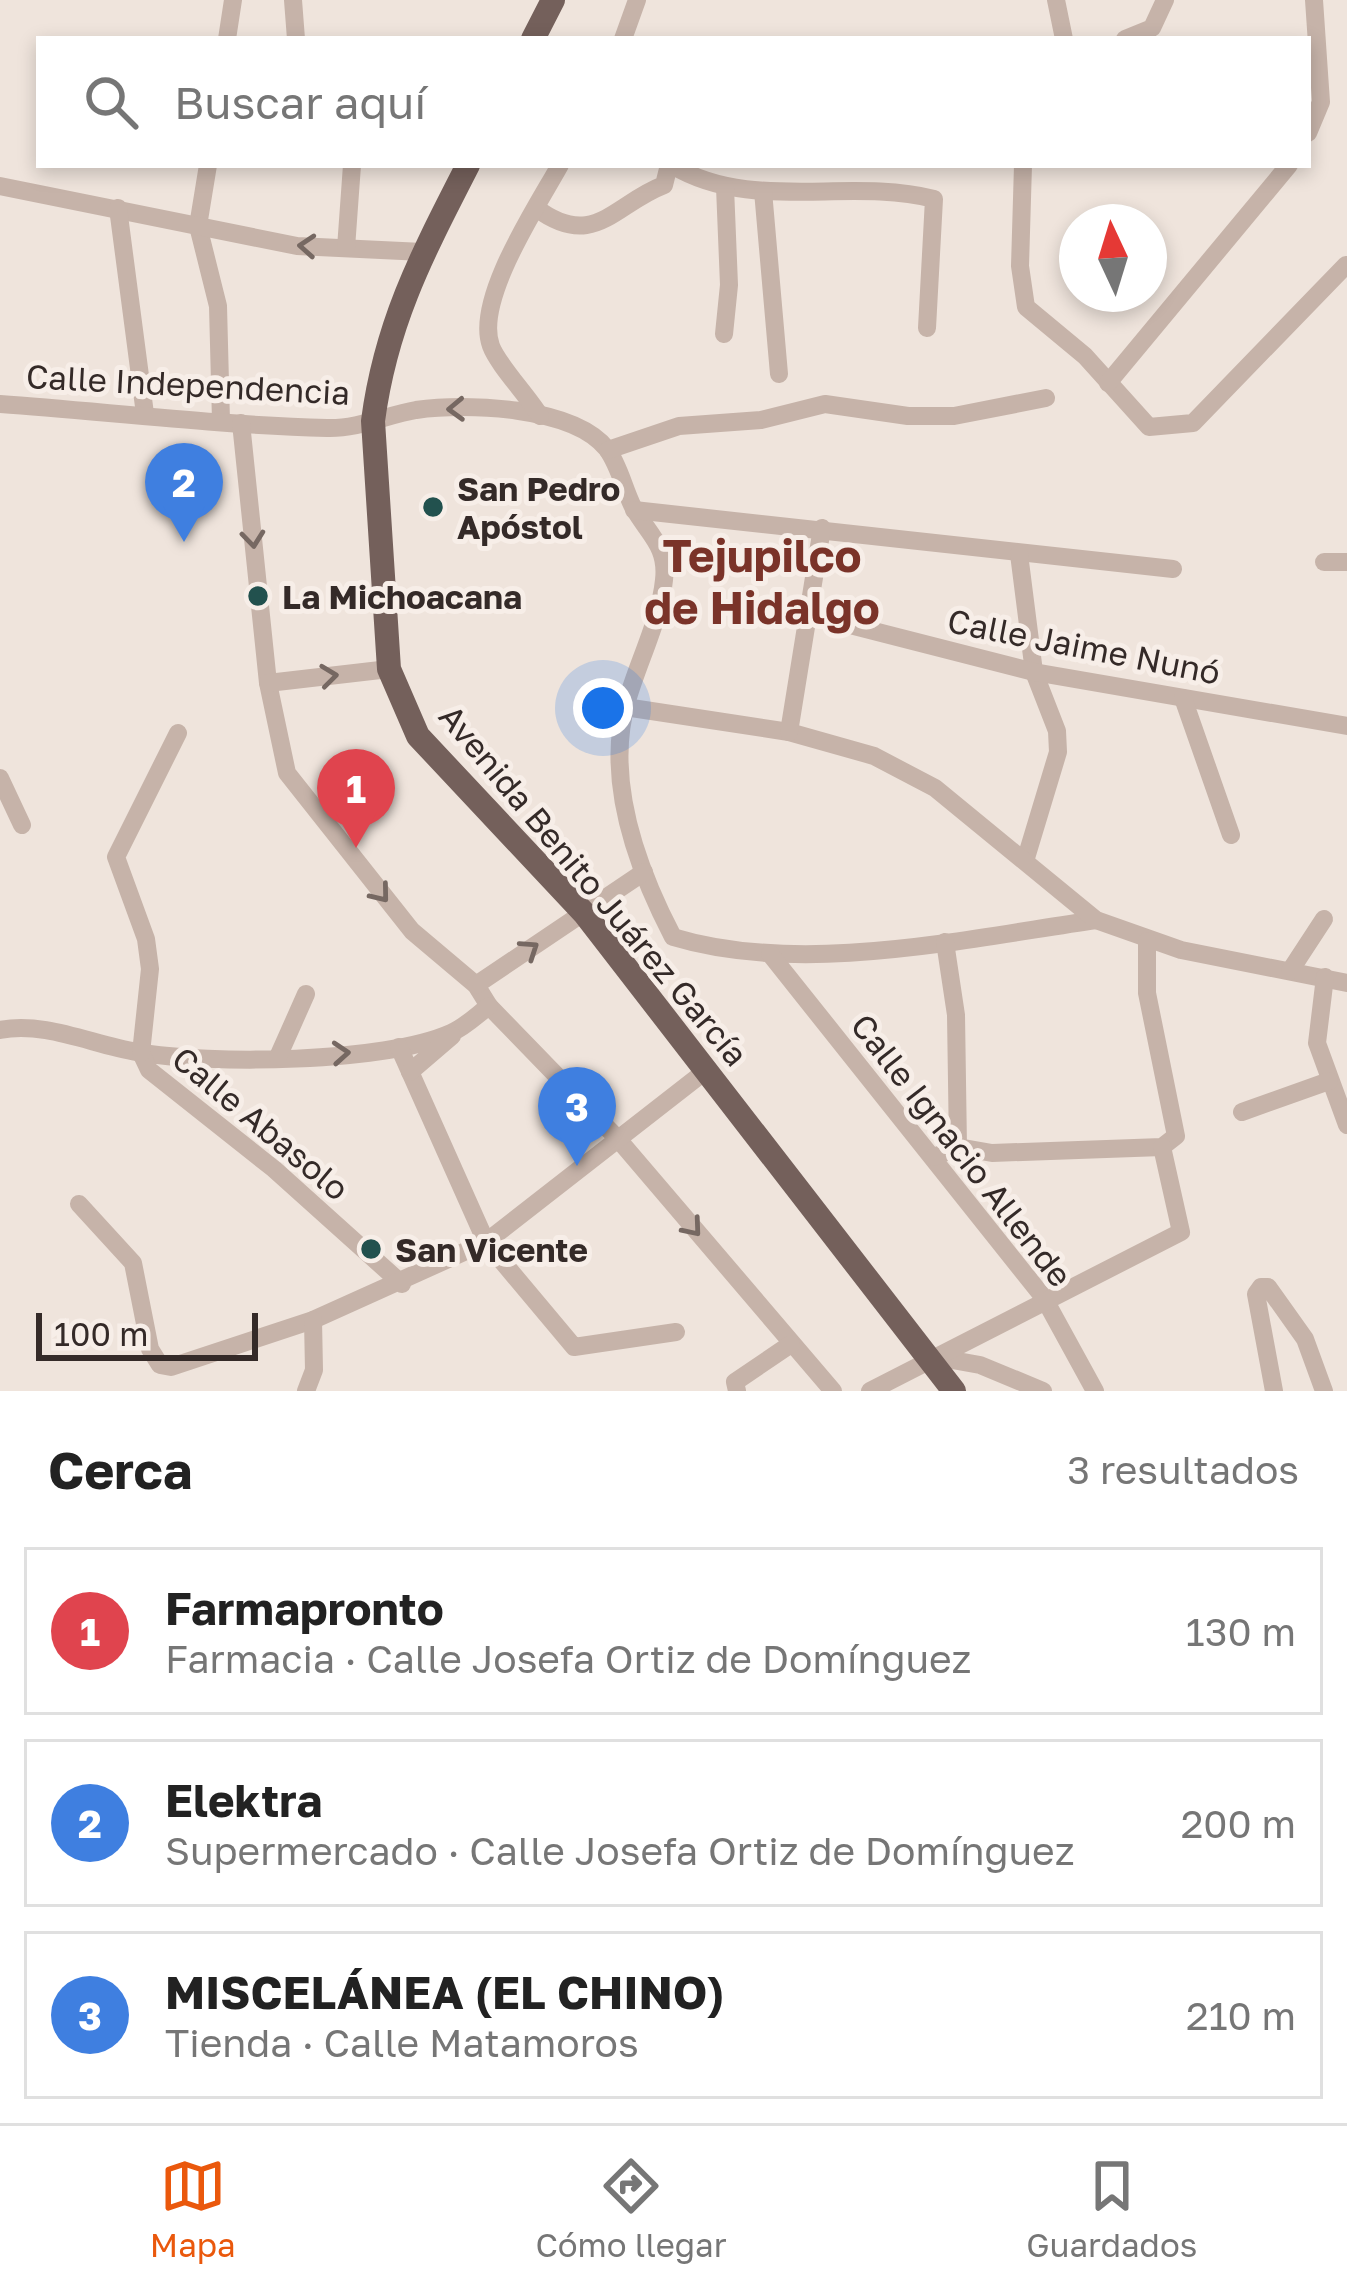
<!DOCTYPE html>
<html lang="es">
<head>
<meta charset="utf-8">
<style>
  :root { --surface:#fff; --page:#f6f6f6; --text:#222; --muted:#767676; --line:#e0e0e0; --accent:#ea580c }
  body { margin:0; font-family:"Golos Text",sans-serif; background:var(--page); color:var(--text) }
  .compass { position:absolute; left:1059px; top:204px; width:108px; height:108px; border-radius:50%; background:var(--surface); box-shadow:0 6px 18px #0003; rotate:356deg }
  .scale { position:absolute; left:36px; bottom:30px; width:222px; box-sizing:border-box; padding-left:12px; border:6px solid #342a28; border-top:0; font-size:33px; line-height:42px; white-space:nowrap; color:#342a28; -webkit-text-stroke:9px #f7eee8; paint-order:stroke }
  .you { position:absolute; left:603px; top:708px; width:42px; height:42px; margin:-30px; border:9px solid #fff; border-radius:50%; background:#1a73e8; box-shadow:0 0 0 18px #1a73e833 }
  .badge { display:grid; place-items:center; width:78px; height:78px; border-radius:50%; background:var(--accent); color:#fff; font-size:39px; font-weight:700 }
  .pin { position:absolute; translate:-50% -99px; filter:drop-shadow(0 3px 6px #0008) }
  .pin::after { content:''; position:absolute; top:63px; width:42px; height:36px; background:inherit; clip-path:polygon(0 0,100% 0,50% 100%) }
  .list { margin:0; padding:0; list-style:none }
  h2 { display:flex; justify-content:space-between; align-items:center; height:156px; margin:0; padding:0 48px; font-size:51px }
  h2 small { font-size:39px; font-weight:400; color:var(--muted) }
  .list li { display:grid; grid-template-columns:78px 1fr auto; gap:36px; align-items:center; box-sizing:border-box; height:168px; margin:0 24px 24px; padding:0 24px; border:3px solid var(--line); border-radius:0px }
  .list b { display:block; font-size:45px; white-space:nowrap }
  .list p { margin:0; font-size:39px; white-space:nowrap; color:var(--muted) }
  .list em { font-size:39px; font-style:normal; color:var(--muted) }
  .icon { flex:none; width:66px; height:66px; fill:none; stroke:currentColor; stroke-width:2; stroke-linecap:round; stroke-linejoin:round }
  .map { position:relative; flex:none; width:1347px; height:1391px; overflow:hidden }
  .search { position:absolute; background:var(--surface); box-shadow:0 6px 18px #0003; left:36px; right:36px; top:36px; height:132px; display:flex; align-items:center; gap:30px; box-sizing:border-box; padding:0 42px; border-radius:0px; color:var(--muted); font-size:45px }
  .sheet { height:732px; background:var(--surface) }
  nav { display:flex; justify-content:space-around; align-items:center; box-sizing:border-box; height:168px; border-top:3px solid var(--line); background:var(--surface); font-size:33px; color:var(--muted) }
  nav a { display:grid; justify-items:center; gap:6px }
  nav .on { color:var(--accent) }
  .map>svg:first-child { display:block }
</style>
</head>
<body>
<div class="map">
<svg width="1347" height="1391" viewBox="0 0 1347 1391">
  <rect width="100%" height="100%" fill="#efe4dc"/>
  <g fill="none" stroke-linecap="round" stroke-linejoin="round">
    <g stroke="#c6b3a9" stroke-width="18">
      <path d="M293,0L296,39"/>
      <path d="M1056,0L1064,39"/>
      <path d="M227,39L233,0"/>
      <path d="M623,39L637,0"/>
      <path d="M1125,39L1152,28L1165,0"/>
      <path d="M1308,133L1321,102L1314,0"/>
      <path d="M208,165L198,226L218,306L221,421"/>
      <path d="M672,165C751,213 848,177 934,199L927,328"/>
      <path d="M1023,165L1020,266L1026,307L1085,356L1149,427L1193,423L1346,265"/>
      <path d="M0,186L297,246L423,252"/>
      <path d="M763,191L779,374"/>
      <path d="M118,208L145,414"/>
      <path d="M536,208C594,251 614,204 664,185L669,165"/>
      <path d="M346,248L352,165"/>
      <path d="M724,334L729,285L725,187"/>
      <path d="M1108,383L1289,165"/>
      <path d="M0,404C109,412 218,425 327,428C358,429 387,415 416,410C466,403 573,406 607,449C619,465 624,489 633,507C648,534 668,546 664,580C660,620 638,662 627,701C604,780 637,868 673,937C801,976 965,939 1096,920"/>
      <path d="M540,416C528,396 498,365 491,346C474,300 538,205 560,165"/>
      <path d="M241,423L268,683L287,773L412,931L476,985L489,1006L618,1139L833,1391"/>
      <path d="M608,450L679,426L761,420L825,404L908,416H954L1046,398"/>
      <path d="M634,510L1173,569"/>
      <path d="M1019,554L1034,672L1057,731L1058,752L1026,858"/>
      <path d="M1324,562H1347"/>
      <path d="M811,615L1034,672L1347,726"/>
      <path d="M268,683L389,669"/>
      <path d="M1183,698L1231,835"/>
      <path d="M625,707L789,732L874,756L935,788L1096,920L1181,950L1347,983"/>
      <path d="M789,732L822,528"/>
      <path d="M0,778L22,825"/>
      <path d="M945,942L956,1015L958,1147"/>
      <path d="M770,954L1044,1298L1095,1391"/>
      <path d="M1290,971L1324,919"/>
      <path d="M1325,977L1317,1043L1347,1125"/>
      <path d="M476,985L644,872"/>
      <path d="M0,1030C45,1021 93,1045 137,1052C210,1065 384,1063 451,1033C465,1027 477,1015 489,1006"/>
      <path d="M399,1047L486,1242L574,1347L676,1332"/>
      <path d="M141,1053L149,1070L274,1169L402,1284"/>
      <path d="M141,1053L150,969L146,939L116,857L178,733"/>
      <path d="M278,1057L306,994"/>
      <path d="M410,1072L452,1036"/>
      <path d="M1242,1112L1329,1081"/>
      <path d="M934,1157L958,1147L992,1153L1162,1147L1176,1136L1147,993V941"/>
      <path d="M79,1204L133,1263L150,1349L160,1365L171,1367L313,1320L486,1242L708,1069"/>
      <path d="M930,1356L980,1365L1043,1391"/>
      <path d="M306,1391L314,1370L313,1320"/>
      <path d="M737,1391L735,1382L791,1344"/>
      <path d="M870,1391L1181,1232L1162,1147"/>
      <path d="M1274,1391L1256,1294L1261,1287H1268L1305,1339L1324,1391"/>
    </g>
    <g stroke="#74605b" stroke-width="24">
      <path d="M533,39L553,0"/>
      <path d="M468,165C423,253 386,322 373,421L389,669L418,736L584,913L954,1391"/>
    </g>
  </g>
  <defs><path id="oneway-chevron" d="M-2-3.5L2.5 0L-2 3.5" fill="none" stroke-width="1.6" stroke-linecap="round" stroke-linejoin="round" transform="scale(3)"/></defs>
  <g stroke="#766862">
    <use href="#oneway-chevron" transform="translate(307 246) rotate(-176)"/>
    <use href="#oneway-chevron" transform="translate(456 409) rotate(178)"/>
    <use href="#oneway-chevron" transform="translate(253 539) rotate(84)"/>
    <use href="#oneway-chevron" transform="translate(329 676) rotate(-7)"/>
    <use href="#oneway-chevron" transform="translate(381 894) rotate(51)"/>
    <use href="#oneway-chevron" transform="translate(530 949) rotate(-34)"/>
    <use href="#oneway-chevron" transform="translate(341 1053) rotate(-4)"/>
    <use href="#oneway-chevron" transform="translate(693 1228) rotate(50)"/>
  </g>
  <g fill="#22514e" stroke="#f7eee8" stroke-width="4.5">
    <circle cx="433" cy="507" r="12"/>
    <circle cx="258" cy="596" r="12"/>
    <circle cx="371" cy="1249" r="12"/>
  </g>
  <g text-anchor="middle" dominant-baseline="central" stroke-width="10" stroke-linejoin="round" paint-order="stroke">
    <g font-size="33" fill="#342a28" stroke="#f7eee8">
      <text transform="translate(188 384) rotate(3)">Calle Independencia</text>
      <text transform="translate(1084 646) rotate(11)">Calle Jaime Nunó</text>
      <text transform="translate(594 885) rotate(50)">Avenida Benito Juárez García</text>
      <text transform="translate(261 1123) rotate(40)">Calle Abasolo</text>
      <text transform="translate(962 1150) rotate(52)">Calle Ignacio Allende</text>
    </g>
    <g font-size="33" font-weight="bold" fill="#342a28" stroke="#f7eee8" text-anchor="start">
      <text x="457" y="488">San Pedro<tspan x="457" dy="38">Apóstol</tspan></text>
      <text x="282" y="596">La Michoacana</text>
      <text x="395" y="1249">San Vicente</text>
    </g>
    <g font-size="45" font-weight="bold" fill="#7a3329" stroke="#f7eee8">
      <text x="762" y="555">Tejupilco<tspan x="762" dy="52">de Hidalgo</tspan></text>
    </g>
  </g>
</svg>
<svg class="compass" viewBox="-18 -18 36 36"><path d="M0-13l5 13h-10z" fill="#e53935"/><path d="M0 13l5-13h-10z" fill="#767676"/></svg>
<div class="scale">100 m</div>
<div class="you"></div>
<div class="pin badge" style="left:356px;top:848px;background:#e0444e">1</div>
<div class="pin badge" style="left:184px;top:542px;background:#3f7fe0">2</div>
<div class="pin badge" style="left:577px;top:1166px;background:#3f7fe0">3</div>
<div class="search"><svg class="icon" aria-label="search" viewBox="0 0 24 24"><circle cx="10" cy="10" r="6"/><path d="M15 15l6 6"/></svg>Buscar aquí</div>
</div>
<section class="sheet">
<h2>Cerca<small>3 resultados</small></h2>
<ul class="list">
<li><span class="badge" style="background:#e0444e">1</span><div><b>Farmapronto</b><p>Farmacia · Calle Josefa Ortiz de Domínguez</p></div><em>130 m</em></li>
<li><span class="badge" style="background:#3f7fe0">2</span><div><b>Elektra</b><p>Supermercado · Calle Josefa Ortiz de Domínguez</p></div><em>200 m</em></li>
<li><span class="badge" style="background:#3f7fe0">3</span><div><b>MISCELÁNEA (EL CHINO)</b><p>Tienda · Calle Matamoros</p></div><em>210 m</em></li>
</ul>
</section>
<nav>
<a class="on"><svg class="icon" aria-label="map" viewBox="0 0 24 24"><path d="M3 6l6-2 6 2 6-2v14l-6 2-6-2-6 2zM9 4v14M15 6v14"/></svg>Mapa</a>
<a><svg class="icon" aria-label="directions" viewBox="0 0 24 24"><path d="M12 3l9 9-9 9-9-9zM9 14v-3h6M13 9l2 2-2 2"/></svg>Cómo llegar</a>
<a><svg class="icon" aria-label="saved" viewBox="0 0 24 24"><path d="M7 4h10v16l-5-4-5 4z"/></svg>Guardados</a>
</nav>
</body>
</html>
